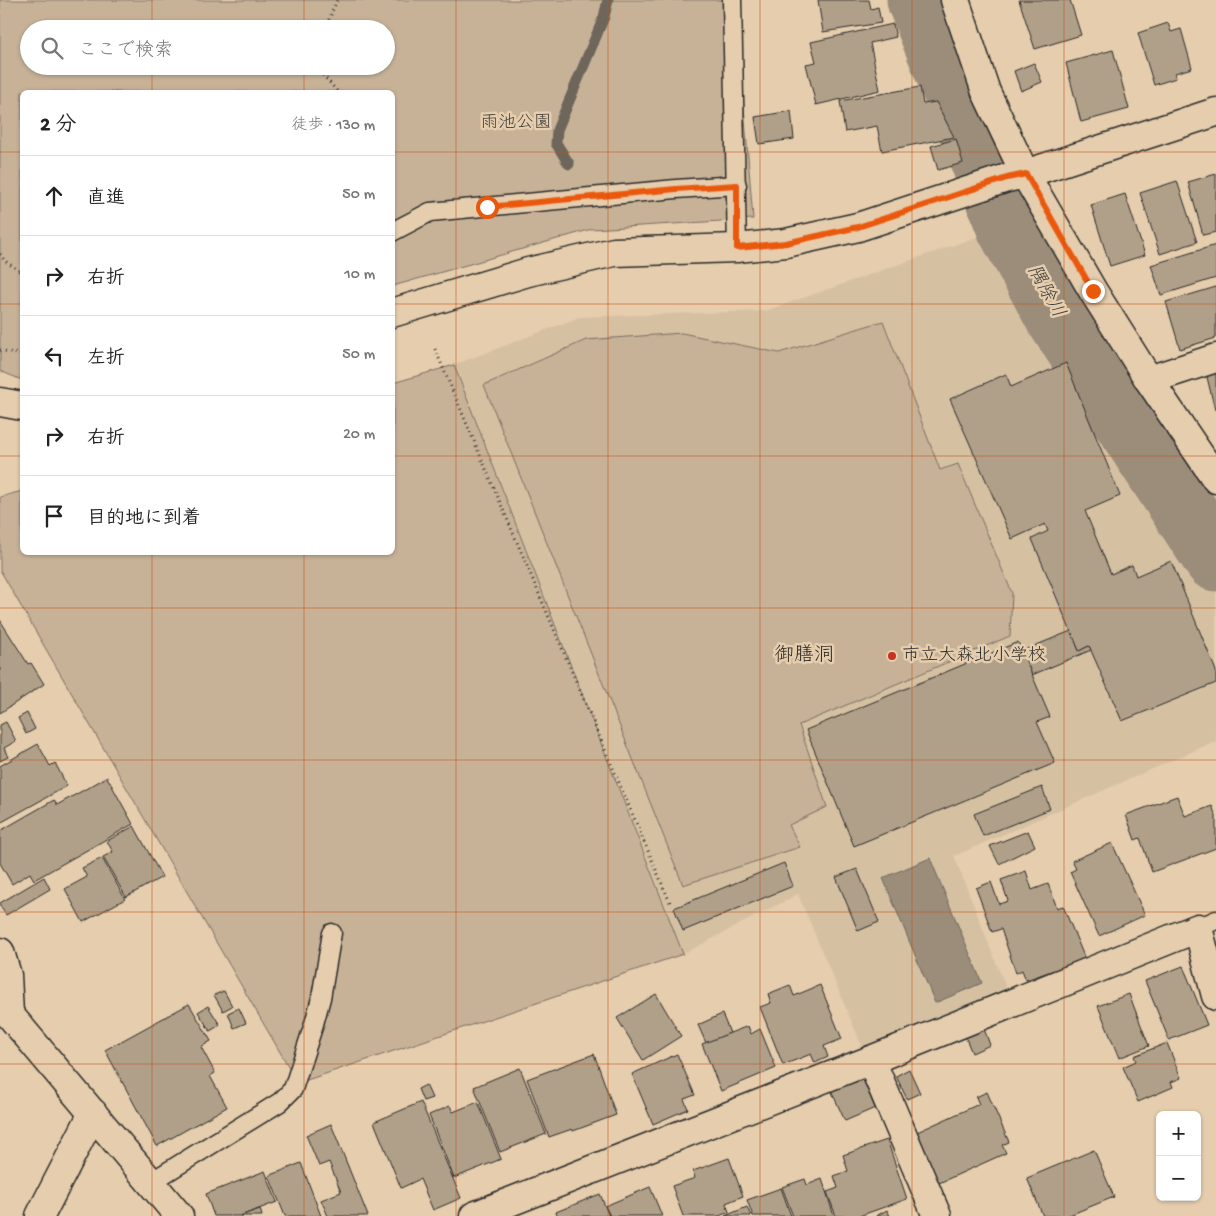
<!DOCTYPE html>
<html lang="ja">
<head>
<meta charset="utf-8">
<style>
  :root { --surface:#fff; --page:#f2f2f2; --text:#222; --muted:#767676; --line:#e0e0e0 }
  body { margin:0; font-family:"Gochi Hand","Klee One",sans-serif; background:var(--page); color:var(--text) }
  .controls { position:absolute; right:15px; bottom:15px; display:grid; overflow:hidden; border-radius:8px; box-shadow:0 1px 4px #0004 }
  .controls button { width:45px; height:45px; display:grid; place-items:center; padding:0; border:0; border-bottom:1px solid var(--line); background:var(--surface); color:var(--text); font:25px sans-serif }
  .stop { position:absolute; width:15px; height:15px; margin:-11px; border:4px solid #ea580c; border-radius:50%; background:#fff }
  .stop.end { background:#ea580c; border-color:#fff; box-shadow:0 1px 5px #0008 }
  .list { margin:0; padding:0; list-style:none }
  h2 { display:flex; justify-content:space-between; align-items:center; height:65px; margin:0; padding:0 20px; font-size:21px }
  h2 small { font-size:16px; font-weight:400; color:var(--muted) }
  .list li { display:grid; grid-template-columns:32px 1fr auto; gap:15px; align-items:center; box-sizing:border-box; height:80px; padding:0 20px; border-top:1px solid var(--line) }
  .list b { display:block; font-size:19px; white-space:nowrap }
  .list em { font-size:16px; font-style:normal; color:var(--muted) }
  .icon { flex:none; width:28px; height:28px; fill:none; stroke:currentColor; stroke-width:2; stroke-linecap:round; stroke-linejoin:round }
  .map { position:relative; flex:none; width:1216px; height:1216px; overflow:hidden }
  .search { position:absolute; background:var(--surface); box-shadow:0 1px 4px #0004; left:20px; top:20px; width:375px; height:55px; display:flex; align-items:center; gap:12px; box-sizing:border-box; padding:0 18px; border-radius:28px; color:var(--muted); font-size:19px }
  .panel { position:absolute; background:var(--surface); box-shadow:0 1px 4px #0004; left:20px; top:90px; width:375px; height:465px; border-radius:8px }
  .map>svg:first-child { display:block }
</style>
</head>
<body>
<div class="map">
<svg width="1216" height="1216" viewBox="0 0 1216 1216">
  <rect width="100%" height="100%" fill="#e5cdad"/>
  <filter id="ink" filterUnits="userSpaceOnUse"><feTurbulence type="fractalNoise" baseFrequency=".02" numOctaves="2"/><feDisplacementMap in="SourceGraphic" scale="10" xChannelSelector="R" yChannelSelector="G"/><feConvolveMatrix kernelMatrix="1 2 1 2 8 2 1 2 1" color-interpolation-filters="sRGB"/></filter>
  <g filter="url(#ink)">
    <path fill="#d5c0a2" d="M980,236L998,238L1216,572V741L954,856L1008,993L864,1051L798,894L683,954L454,365L580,317L766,311Z"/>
    <g fill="#c7b298" stroke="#796e62" fill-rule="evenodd">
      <path d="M0,0H739L743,94L753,219L592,229L393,286L392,92H22V380L0,371ZM29,29H386V66H29Z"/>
      <path d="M883,321L940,470L958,464L1012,593L1010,636L799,725L827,807L789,825L800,847L683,885L484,385L586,340L682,333L779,353Z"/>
      <path d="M454,365L683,954L298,1083L0,570V497L22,491V552H392L393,383Z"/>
    </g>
    <path fill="#9b8d7a" stroke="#6e665a" d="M930,858L982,983L935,1003L883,878Z"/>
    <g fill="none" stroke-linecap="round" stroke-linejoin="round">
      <path stroke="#6e665a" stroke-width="11" d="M569,164L556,143L557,130L604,17L608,0"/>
      <path stroke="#9b8d7a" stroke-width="65" d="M919,0L1009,227L1057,316L1216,559"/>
    </g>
    <g fill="#b1a089" stroke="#2b2b2b">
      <path d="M818,0H869L871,9L878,7L881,23L823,32Z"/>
      <path d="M1019,0H1070L1081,35L1035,49Z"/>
      <path d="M1168,23L1171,32L1181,29L1192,68L1175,73L1176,78L1154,85L1138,33Z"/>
      <path d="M893,24L896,37L870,43L880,90L816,105L806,64L816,62L811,42Z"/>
      <path d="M1113,50L1129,109L1081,122L1066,63Z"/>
      <path d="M1034,63L1042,82L1021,91L1014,71Z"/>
      <path d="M920,87L923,104L936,102L954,137L882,151L877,126L845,132L840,101Z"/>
      <path d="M791,111L794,139L759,144L755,117Z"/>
      <path d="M956,139L963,163L938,170L931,146Z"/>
      <path d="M1216,174V232L1203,235L1188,182Z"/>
      <path d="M1177,181L1197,242L1160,254L1140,193Z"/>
      <path d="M1125,194L1145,255L1110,266L1091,205Z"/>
      <path d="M1216,245V278L1161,295L1151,265Z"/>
      <path d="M1216,287V338L1180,349L1166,302Z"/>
      <path d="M1066,363L1120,496L1085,511L1111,574L1132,565L1136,576L1171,561L1216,671V683L1122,721L1089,646L1079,651L1032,539L1048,531L1045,524L1012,539L950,399L1006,374L1011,387Z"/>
      <path d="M1216,371V410H1215L1206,373Z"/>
      <path d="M0,620L28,664L31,663L44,684L0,713Z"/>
      <path d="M1071,631L1079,651L1089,646L1091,650L1032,675L1022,651Z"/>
      <path d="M1018,642L1050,717L1037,722L1055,763L854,846L806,730Z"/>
      <path d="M27,713L35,729L26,734L18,718Z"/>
      <path d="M6,722L16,741L4,748L8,757L0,761V725Z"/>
      <path d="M38,744L50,766L55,763L67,786L0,823V766Z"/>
      <path d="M107,777L133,824L34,880L30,873L12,884L0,863V831L54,800L57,805Z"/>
      <path d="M1042,787L1050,809L983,836L974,814Z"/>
      <path d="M1177,796L1185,816L1212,806L1216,816V848L1152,872L1140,838L1135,840L1126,815Z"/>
      <path d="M134,826L162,877L126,897L103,857L113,852L107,841Z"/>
      <path d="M1028,831L1035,846L999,864L990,846Z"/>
      <path d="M1112,843L1145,915L1099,936L1070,872L1076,869L1072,861Z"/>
      <path d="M102,858L125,899L83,922L65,889L87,877L82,868Z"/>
      <path d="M784,863L793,886L683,931L674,908Z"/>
      <path d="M857,869L879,922L858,931L836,877Z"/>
      <path d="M1026,871L1032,890L1048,884L1057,908L1063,906L1085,959L1026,980L1022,970L1016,973L1001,929L992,932L976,888L991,882L999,904L1008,901L1001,880Z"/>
      <path d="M44,877L50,889L6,915L0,906V903Z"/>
      <path d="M1183,966L1207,1025L1169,1040L1145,981Z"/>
      <path d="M790,985L794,996L820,985L842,1039L824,1046L828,1057L815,1063L811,1054L783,1065L760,1007L771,1003L768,994Z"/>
      <path d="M224,991L232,1006L223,1011L214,995Z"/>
      <path d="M656,994L681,1036L643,1060L617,1018Z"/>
      <path d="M1129,994L1149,1046L1119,1058L1098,1006Z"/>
      <path d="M189,1004L211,1041L201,1047L215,1073L210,1076L227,1107L157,1146L105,1050Z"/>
      <path d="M208,1006L220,1025L210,1031L198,1012Z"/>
      <path d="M239,1008L246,1023L234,1028L228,1013Z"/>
      <path d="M722,1014L730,1033L706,1043L698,1025Z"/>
      <path d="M748,1026L751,1034L760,1029L776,1068L721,1091L702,1044Z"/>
      <path d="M984,1029L990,1045L972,1053L965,1036Z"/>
      <path d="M1167,1043L1181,1078L1171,1082L1173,1087L1138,1102L1123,1067L1136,1061L1134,1056Z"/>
      <path d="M594,1054L616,1115L573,1131L572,1129L549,1137L527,1079Z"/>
      <path d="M677,1054L695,1095L684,1099L688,1109L653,1124L632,1074Z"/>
      <path d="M520,1068L546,1134L500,1152L474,1087Z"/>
      <path d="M909,1069L920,1093L907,1099L896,1076Z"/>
      <path d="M862,1077L875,1108L845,1121L831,1090Z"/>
      <path d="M426,1085L432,1098L423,1101L418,1089Z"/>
      <path d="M987,1092L1009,1142L1002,1145L1006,1153L939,1183L915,1133L979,1104L976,1097Z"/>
      <path d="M421,1102L461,1198L433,1210L420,1179L401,1188L374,1122Z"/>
      <path d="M478,1102L501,1159L454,1178L429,1115L450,1106L453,1112Z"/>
      <path d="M331,1124L368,1216H328L321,1200L341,1192L329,1162L319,1166L306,1135Z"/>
      <path d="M887,1140L907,1199L859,1216H836L827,1192L838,1188L834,1176L848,1171L843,1155Z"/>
      <path d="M1094,1150L1114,1197L1067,1216H1043L1027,1178Z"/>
      <path d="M729,1158L743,1196L726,1203L729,1212L719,1216H683L672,1186L695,1178L693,1171Z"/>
      <path d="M301,1163L321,1216H285L269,1176Z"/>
      <path d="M265,1171L277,1202L240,1216H214L206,1194Z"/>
      <path d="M805,1179L807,1185L822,1179L834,1216H793L782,1187Z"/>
      <path d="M650,1187L662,1216H610L605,1206Z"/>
      <path d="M781,1188L791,1216H753L747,1200Z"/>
      <path d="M600,1194L609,1216H558L556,1212Z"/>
      <path d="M747,1207L751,1216H725Z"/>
      <path d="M260,1209L262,1216H240Z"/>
      <path d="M887,1210L890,1216H876Z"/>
    </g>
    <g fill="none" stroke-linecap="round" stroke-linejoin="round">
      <g stroke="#2b2b2b" stroke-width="21">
        <g id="lane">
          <path d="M732,0L737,248"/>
          <path d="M392,232L430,212L676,189L737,185"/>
          <path d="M1198,928L1216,920"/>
          <path d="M151,1182L280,1102L293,1089L314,1024L321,998L332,933"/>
        </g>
      </g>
      <g stroke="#2b2b2b" stroke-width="31">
        <g id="street">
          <path d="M955,0L986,92L1025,174L1093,291L1149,380L1216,479"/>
          <path d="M1025,174L1216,112"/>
          <path d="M1149,380L1216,358"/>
          <path d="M0,952L7,975L9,1014"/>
          <path d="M0,1007L9,1014L179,1216"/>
          <path d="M871,1060L937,1216"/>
          <path d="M40,1216L93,1113"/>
          <path d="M474,1216L871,1060L1198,928L1216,996"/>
        </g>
      </g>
      <g stroke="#2b2b2b" stroke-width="31">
        <g id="secondary">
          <path d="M392,313L528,272L614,252L737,248L786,243L858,227L1007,178L1025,174"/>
          <path d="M0,402L22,406"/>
        </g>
      </g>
      <g stroke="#2b2b2b" stroke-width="3" stroke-dasharray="1 4" stroke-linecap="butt">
        <path d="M325,29L337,0"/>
        <path d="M319,66L321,73L338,92"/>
        <path d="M0,254L5,261L22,273"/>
        <path d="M435,349L671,905"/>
        <path d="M0,350L22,355"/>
      </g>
      <use href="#lane" stroke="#e5cdad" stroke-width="18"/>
      <use href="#street" stroke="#e5cdad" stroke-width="28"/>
      <use href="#secondary" stroke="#e5cdad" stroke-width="28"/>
    </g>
  </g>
  <g fill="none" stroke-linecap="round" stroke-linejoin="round" filter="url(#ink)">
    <path stroke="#ea580c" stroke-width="6" d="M487,207L676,189L737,185V248L786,243L858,227L1007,178L1026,174L1093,291"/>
  </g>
  <path fill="none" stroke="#c25012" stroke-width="1" stroke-opacity="0.55" d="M152,0V29M304,0V29M456,0V1216M608,0V1216M760,0V1216M912,0V1216M1064,0V1216M152,66V92M304,66V92M0,152H22M392,152H1216M0,304H22M392,304H1216M0,456H22M392,456H1216M152,552V1216M304,552V1216M0,608H1216M0,760H1216M0,912H1216M0,1064H1216"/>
  <circle fill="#c8321e" stroke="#e5cdad" stroke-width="2" cx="892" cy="656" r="5"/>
  <g text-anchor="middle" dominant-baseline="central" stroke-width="5" stroke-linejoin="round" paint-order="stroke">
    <g font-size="18" fill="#423f3b" stroke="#e5cdad">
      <text x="516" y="123">雨池公園</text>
    </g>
    <g font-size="18" fill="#2b2b2b" stroke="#e5cdad" text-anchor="start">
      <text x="902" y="656">市立大森北小学校</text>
    </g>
    <g font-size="19" font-style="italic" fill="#413f3b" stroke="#e5cdad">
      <text transform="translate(1045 292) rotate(61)">隅除川</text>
    </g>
    <g font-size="20" fill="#2b2b2b" stroke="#e5cdad">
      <text x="804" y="656">御膳洞</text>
    </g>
  </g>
</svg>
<div class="controls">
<button>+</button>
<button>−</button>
</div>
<div class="stop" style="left:487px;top:207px"></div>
<div class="stop end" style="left:1093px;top:291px"></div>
<div class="search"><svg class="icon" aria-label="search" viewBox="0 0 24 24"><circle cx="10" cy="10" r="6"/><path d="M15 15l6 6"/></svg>ここで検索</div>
<section class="panel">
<h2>2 分<small>徒歩 · 130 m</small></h2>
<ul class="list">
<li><svg class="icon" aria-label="ahead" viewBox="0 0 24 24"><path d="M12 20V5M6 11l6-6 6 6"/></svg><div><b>直進</b></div><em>50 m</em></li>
<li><svg class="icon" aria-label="right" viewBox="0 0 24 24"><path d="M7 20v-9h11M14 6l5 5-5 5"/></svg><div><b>右折</b></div><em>10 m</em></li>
<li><svg class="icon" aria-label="left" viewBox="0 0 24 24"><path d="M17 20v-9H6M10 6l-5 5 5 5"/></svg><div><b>左折</b></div><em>50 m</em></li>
<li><svg class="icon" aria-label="right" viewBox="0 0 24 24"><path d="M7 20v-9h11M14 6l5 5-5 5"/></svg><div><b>右折</b></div><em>20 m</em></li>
<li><svg class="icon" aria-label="arrive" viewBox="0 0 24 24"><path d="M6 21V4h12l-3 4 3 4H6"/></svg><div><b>目的地に到着</b></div></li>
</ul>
</section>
</div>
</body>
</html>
